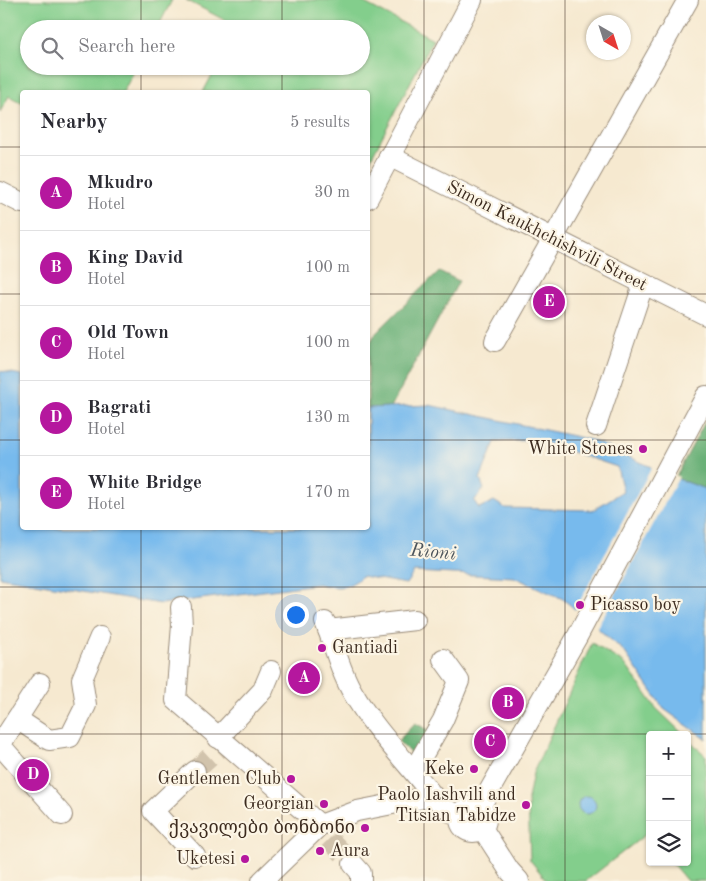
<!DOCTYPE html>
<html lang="en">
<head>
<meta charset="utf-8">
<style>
  :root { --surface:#fff; --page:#f2f2f3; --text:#2b2b33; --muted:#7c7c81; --line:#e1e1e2; --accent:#b5179e }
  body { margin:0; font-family:"Old Standard TT","Noto Serif Georgian",serif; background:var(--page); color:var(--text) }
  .controls { position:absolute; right:15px; bottom:15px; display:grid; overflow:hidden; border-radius:5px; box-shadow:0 1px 4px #0004 }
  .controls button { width:45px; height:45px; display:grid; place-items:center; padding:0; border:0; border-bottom:1px solid var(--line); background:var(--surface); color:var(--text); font:25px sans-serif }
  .compass { position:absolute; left:586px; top:15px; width:45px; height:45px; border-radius:50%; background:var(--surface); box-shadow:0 1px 4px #0004; rotate:141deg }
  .you { position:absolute; left:295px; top:614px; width:18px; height:18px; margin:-12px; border:4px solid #fff; border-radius:50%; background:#1a73e8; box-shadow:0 0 0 8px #1a73e833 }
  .badge { display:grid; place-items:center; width:32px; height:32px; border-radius:50%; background:var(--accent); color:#fff; font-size:16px; font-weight:700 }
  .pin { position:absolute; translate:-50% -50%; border:2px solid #fff; box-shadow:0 1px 5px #0006 }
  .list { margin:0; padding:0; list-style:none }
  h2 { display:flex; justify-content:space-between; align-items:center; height:65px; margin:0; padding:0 20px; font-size:21px }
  h2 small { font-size:16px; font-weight:400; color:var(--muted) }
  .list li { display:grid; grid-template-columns:32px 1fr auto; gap:15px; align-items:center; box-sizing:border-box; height:75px; padding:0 20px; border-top:1px solid var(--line) }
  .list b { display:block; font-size:19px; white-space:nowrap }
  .list p { margin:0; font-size:16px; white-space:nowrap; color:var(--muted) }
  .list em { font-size:16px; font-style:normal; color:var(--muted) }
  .icon { flex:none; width:28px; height:28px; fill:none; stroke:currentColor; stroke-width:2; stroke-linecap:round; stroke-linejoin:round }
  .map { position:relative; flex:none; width:706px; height:881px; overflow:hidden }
  .search { position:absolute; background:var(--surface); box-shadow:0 1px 4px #0004; left:20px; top:20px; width:350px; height:55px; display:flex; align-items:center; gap:12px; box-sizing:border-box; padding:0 18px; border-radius:28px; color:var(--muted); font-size:19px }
  .panel { position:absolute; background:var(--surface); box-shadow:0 1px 4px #0004; left:20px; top:90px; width:350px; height:440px; border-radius:5px }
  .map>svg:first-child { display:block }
</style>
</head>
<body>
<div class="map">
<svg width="706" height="881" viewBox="0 0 706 881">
  <rect width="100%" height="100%" fill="#fcf5e5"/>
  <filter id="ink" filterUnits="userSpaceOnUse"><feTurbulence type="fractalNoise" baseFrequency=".02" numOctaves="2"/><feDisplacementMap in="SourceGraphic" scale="10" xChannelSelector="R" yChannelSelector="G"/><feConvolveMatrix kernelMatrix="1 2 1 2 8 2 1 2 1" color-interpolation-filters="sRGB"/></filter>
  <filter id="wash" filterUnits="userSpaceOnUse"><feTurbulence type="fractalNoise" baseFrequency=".0096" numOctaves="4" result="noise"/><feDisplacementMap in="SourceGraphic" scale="20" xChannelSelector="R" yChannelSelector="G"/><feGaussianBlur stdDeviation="1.12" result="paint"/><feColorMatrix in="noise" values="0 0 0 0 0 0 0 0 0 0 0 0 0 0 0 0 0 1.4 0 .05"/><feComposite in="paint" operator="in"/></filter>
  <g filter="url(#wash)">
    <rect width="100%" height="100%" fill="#f6e9d0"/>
    <g fill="#83ce8c" stroke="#5f7c55">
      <path d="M0,0H172L157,29H29V66H137L123,92H22V103L9,96L0,112Z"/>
      <path d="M186,0H359L433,39L368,164V92H203L217,66H361V29H237L238,27Z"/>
      <path d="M592,643L625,664L656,708L684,735H650V838L646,834L586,881H547L530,860L528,799L533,773Z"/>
      <path d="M687,738L706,756V881H687L671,862H687Z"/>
    </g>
    <g fill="#6ab178" stroke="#526e4b">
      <path d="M439,271L459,281L391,407L368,408V347L375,334Z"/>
      <path d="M706,420V489L675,478Z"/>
      <path d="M415,723L428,730L414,757L398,741Z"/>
    </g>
    <g fill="#77baed" stroke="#597286" fill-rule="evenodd">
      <path d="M0,371L22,375V528H368V408L429,405L592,440L675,478L706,489V739L664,709L624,651L563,599L514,577L414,572L406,584L362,576C347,590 336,588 318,584L161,604L0,577ZM537,440L617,467L623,491L593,510L505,508L494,501L479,508L474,501L484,489L480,479L495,442Z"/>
      <circle cx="587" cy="805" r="9"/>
    </g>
    <path fill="#f6e9d0" d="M653,465L679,477L596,630L574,612Z"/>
  </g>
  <g filter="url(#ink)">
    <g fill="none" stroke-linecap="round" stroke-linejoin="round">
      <g stroke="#d1c3ac" stroke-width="20" stroke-dasharray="20 10" stroke-linecap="butt">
        <path d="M195,771L220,748"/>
        <path d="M329,839L353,864"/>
      </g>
      <g stroke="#988a77" stroke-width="22">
        <g id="minor">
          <path d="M389,156L706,315"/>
          <path d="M0,192L22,203"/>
          <path d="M368,198L472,0"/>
          <path d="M495,341L688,0"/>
          <path d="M596,426L643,285"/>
          <path d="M181,607L182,625L176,700L320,825"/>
          <path d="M325,622C335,646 339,670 353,693C375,731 407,762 433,796"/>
          <path d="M328,630L415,620"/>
          <path d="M40,683L0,745L62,815"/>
          <path d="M17,719L49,740L70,737L86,705L82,679L100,637"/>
          <path d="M218,738L263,690L271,671"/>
          <path d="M414,770L443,720L459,681L443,659"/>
          <circle cx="473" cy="819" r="13"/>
          <path d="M480,807L577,637L706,396"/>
          <path d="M482,828L509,870L519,881"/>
          <path d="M195,856L153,811L195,771"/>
          <path d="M353,864L361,873V881"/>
          <path d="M262,881L320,825L357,811L433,796L450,812L461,814"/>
        </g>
      </g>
      <use href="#minor" stroke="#fff" stroke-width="20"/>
    </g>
  </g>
  <path fill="none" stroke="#3b2a1e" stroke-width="1" stroke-opacity="0.55" d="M141,0V29M282,0V29M424,0V881M565,0V881M141,66V92M282,66V92M0,147H22M368,147H706M0,294H22M368,294H706M0,440H22M368,440H706M141,528V881M282,528V881M0,587H706M0,734H706"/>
  <g fill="#b5179e" stroke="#fcf5e5" stroke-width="2">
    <circle cx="643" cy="449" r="5"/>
    <circle cx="580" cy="605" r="5"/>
    <circle cx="322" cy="648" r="5"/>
    <circle cx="474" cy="769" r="5"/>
    <circle cx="291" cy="779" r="5"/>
    <circle cx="324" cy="804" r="5"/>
    <circle cx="526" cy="805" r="5"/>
    <circle cx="365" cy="828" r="5"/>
    <circle cx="320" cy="851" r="5"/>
    <circle cx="245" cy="859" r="5"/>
  </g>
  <g text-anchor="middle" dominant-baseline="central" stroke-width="4.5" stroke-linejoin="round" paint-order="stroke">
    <g font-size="18" fill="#3b2a1e" stroke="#fcf5e5">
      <text transform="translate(547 236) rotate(27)">Simon Kaukhchishvili Street</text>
    </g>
    <g font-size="18" fill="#3b2a1e" stroke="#fcf5e5" text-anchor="end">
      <text x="633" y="449">White Stones</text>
      <text x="590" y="605" text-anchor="start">Picasso boy</text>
      <text x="332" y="648" text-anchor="start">Gantiadi</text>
      <text x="464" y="769">Keke</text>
      <text x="281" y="779">Gentlemen Club</text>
      <text x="516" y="795">Paolo Iashvili and<tspan x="516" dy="21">Titsian Tabidze</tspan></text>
      <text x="314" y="804">Georgian</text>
      <text x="355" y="828">ქვავილები ბონბონი</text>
      <text x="330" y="851" text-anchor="start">Aura</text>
      <text x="235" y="859">Uketesi</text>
    </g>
    <g font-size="19" font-style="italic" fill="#4d555c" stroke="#fcf5e5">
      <text transform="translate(433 553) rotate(5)">Rioni</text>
    </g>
  </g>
</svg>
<div class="controls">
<button>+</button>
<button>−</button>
<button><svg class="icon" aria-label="layers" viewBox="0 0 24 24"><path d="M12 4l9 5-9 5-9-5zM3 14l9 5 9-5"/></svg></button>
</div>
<svg class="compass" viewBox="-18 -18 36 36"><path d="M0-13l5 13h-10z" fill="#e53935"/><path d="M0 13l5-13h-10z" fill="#7c7c81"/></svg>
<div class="you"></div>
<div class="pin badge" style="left:304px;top:678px">A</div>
<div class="pin badge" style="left:508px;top:703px">B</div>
<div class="pin badge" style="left:490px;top:742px">C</div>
<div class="pin badge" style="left:33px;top:775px">D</div>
<div class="pin badge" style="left:549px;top:302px">E</div>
<div class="search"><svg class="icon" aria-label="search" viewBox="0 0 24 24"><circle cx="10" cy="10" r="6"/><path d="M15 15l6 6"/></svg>Search here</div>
<section class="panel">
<h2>Nearby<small>5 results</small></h2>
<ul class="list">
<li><span class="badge">A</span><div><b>Mkudro</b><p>Hotel</p></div><em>30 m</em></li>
<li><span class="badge">B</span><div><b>King David</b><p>Hotel</p></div><em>100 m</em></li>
<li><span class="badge">C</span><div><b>Old Town</b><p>Hotel</p></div><em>100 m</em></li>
<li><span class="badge">D</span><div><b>Bagrati</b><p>Hotel</p></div><em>130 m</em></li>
<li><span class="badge">E</span><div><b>White Bridge</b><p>Hotel</p></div><em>170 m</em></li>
</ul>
</section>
</div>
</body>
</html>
